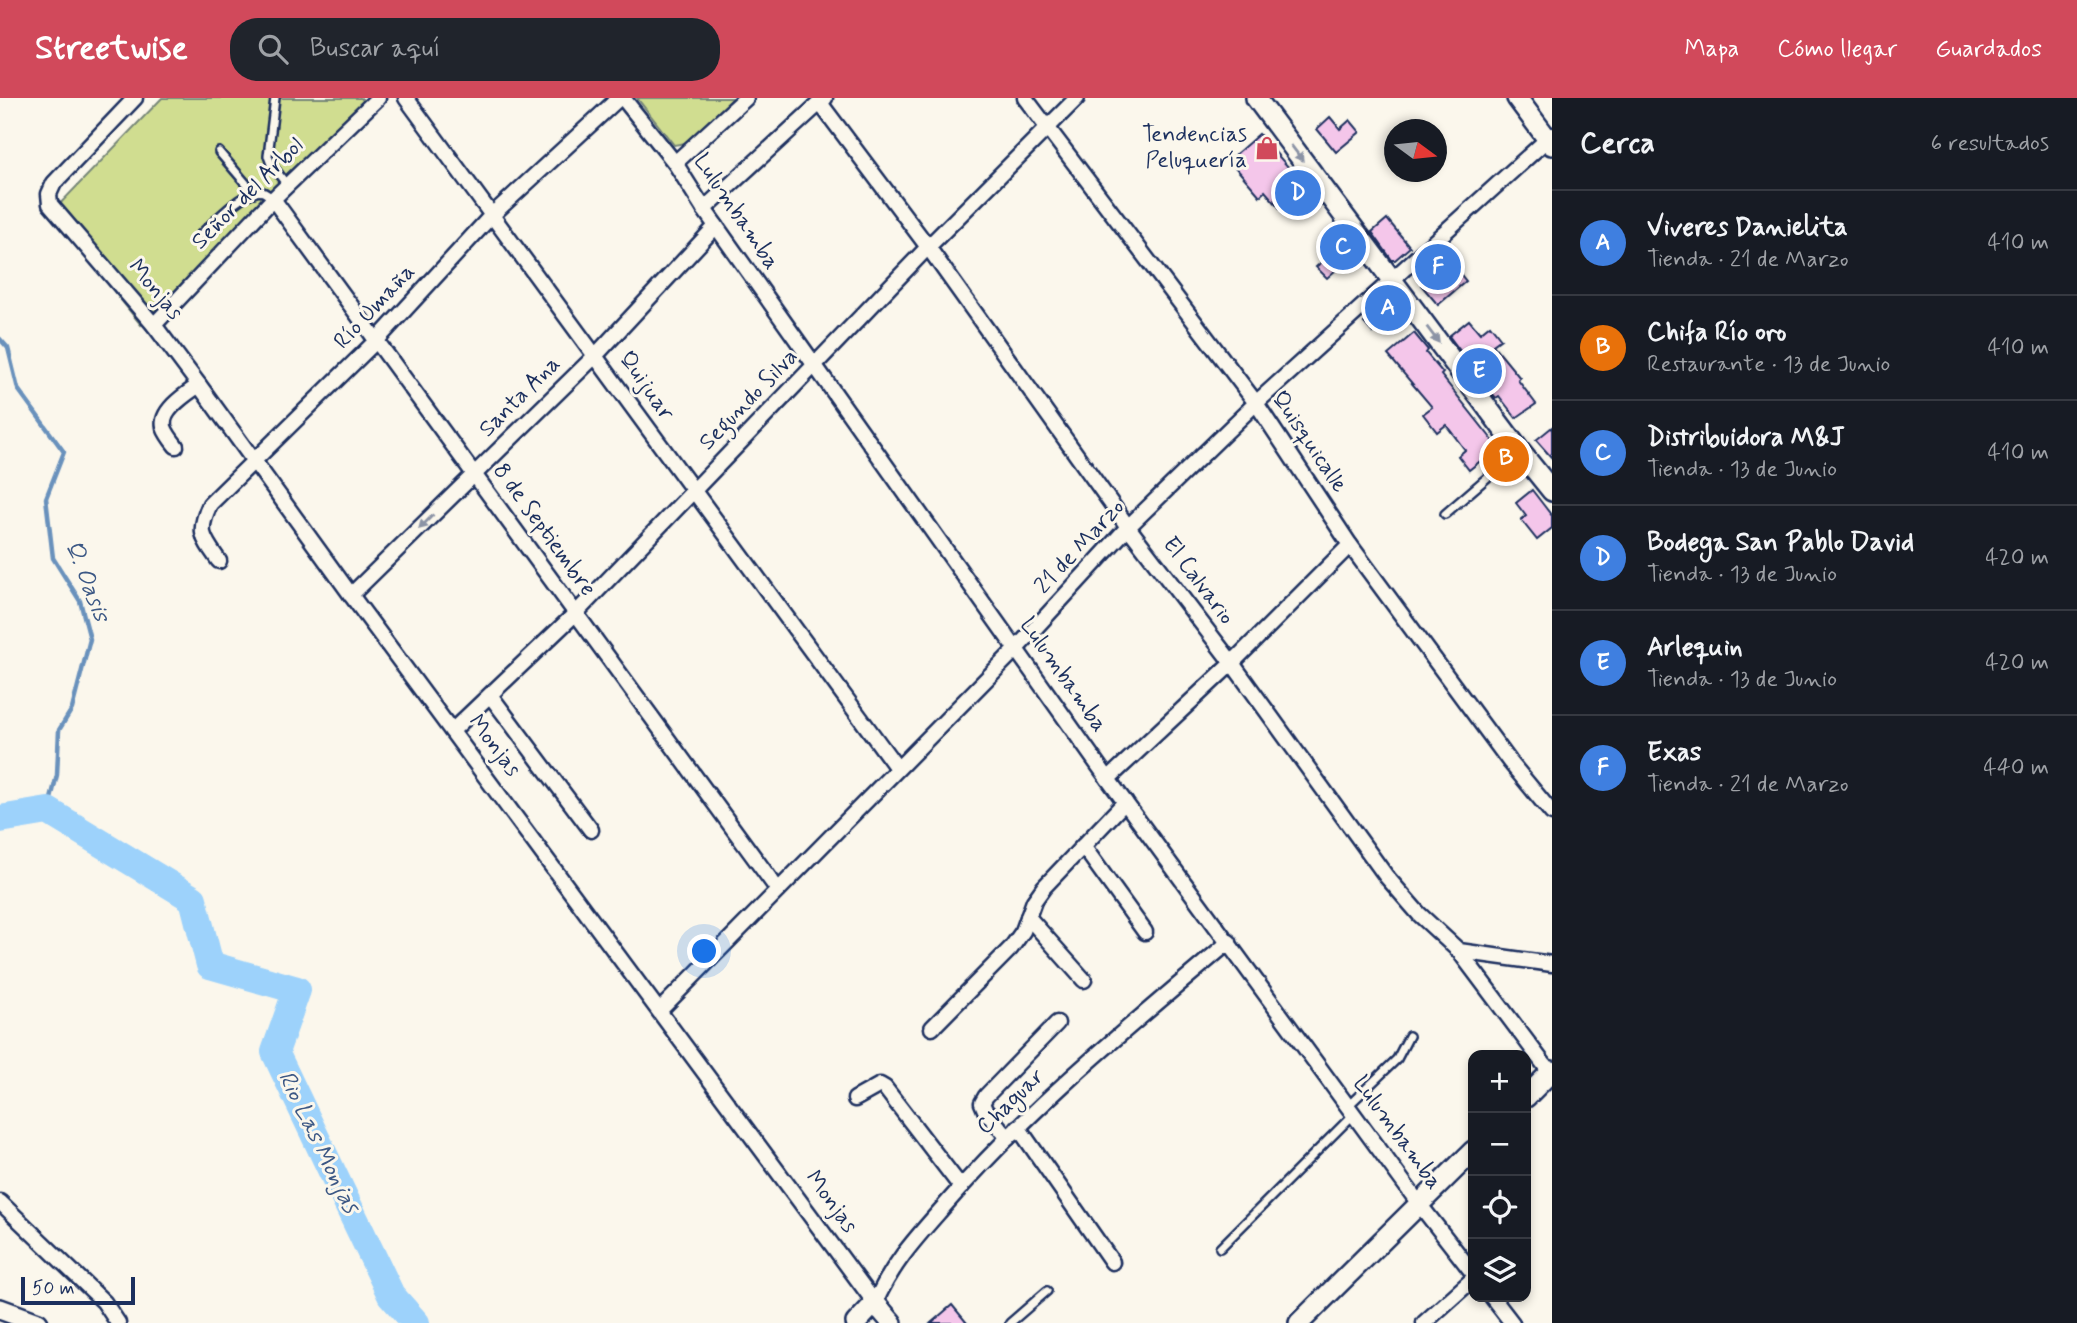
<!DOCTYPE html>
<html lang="es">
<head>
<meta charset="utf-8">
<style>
  :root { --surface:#171b24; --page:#20242c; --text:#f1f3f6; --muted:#9ea1a6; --line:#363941; --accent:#d1495b }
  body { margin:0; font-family:Mynerve,sans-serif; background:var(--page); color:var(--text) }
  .controls { position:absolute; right:21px; bottom:21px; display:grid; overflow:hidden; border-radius:14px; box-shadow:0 4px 10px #0003 }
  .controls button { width:63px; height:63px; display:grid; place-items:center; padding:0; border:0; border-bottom:2px solid var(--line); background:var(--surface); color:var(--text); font:35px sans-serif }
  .compass { position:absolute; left:1384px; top:21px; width:63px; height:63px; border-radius:50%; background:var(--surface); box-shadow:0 4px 10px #0003; rotate:105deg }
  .scale { position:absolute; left:21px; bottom:18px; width:114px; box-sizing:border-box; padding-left:7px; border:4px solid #1b2f5e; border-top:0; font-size:19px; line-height:24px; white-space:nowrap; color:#1b2f5e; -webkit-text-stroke:5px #fbf7ec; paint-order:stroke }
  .you { position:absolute; left:705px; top:854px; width:24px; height:24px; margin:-18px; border:5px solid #fff; border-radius:50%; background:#1a73e8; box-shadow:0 0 0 10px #1a73e833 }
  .badge { display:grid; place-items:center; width:46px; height:46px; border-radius:50%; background:var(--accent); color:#fff; font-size:23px; font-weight:700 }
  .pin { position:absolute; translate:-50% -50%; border:4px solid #fff; box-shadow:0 2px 7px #0006 }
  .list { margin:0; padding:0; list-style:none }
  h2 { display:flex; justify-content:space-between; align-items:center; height:91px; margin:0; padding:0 28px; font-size:30px }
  h2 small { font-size:23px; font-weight:400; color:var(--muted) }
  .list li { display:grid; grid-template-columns:46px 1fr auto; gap:21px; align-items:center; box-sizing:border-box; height:105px; padding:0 28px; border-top:2px solid var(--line) }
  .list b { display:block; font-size:26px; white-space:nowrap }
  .list p { margin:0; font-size:23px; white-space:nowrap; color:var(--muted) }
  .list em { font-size:23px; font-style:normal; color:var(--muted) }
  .icon { flex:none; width:38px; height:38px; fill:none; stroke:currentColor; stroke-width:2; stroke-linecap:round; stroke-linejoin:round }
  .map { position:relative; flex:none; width:1552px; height:1225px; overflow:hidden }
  header { display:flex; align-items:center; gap:42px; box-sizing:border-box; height:98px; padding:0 35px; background:var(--accent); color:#fff }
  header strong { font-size:33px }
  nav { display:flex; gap:38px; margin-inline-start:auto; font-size:24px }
  .search { width:490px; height:63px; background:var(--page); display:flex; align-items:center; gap:18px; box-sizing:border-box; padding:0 24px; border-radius:28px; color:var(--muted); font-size:26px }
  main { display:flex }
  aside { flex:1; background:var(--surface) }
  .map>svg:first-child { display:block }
</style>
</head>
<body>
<header>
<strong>Streetwise</strong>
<div class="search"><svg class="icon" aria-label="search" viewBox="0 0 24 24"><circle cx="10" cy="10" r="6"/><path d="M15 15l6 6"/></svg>Buscar aquí</div>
<nav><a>Mapa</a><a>Cómo llegar</a><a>Guardados</a></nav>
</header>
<main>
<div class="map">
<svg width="1552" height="1225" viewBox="0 0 1552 1225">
  <rect width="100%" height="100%" fill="#fbf7ec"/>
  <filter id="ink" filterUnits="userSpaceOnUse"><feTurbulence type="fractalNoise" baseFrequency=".0143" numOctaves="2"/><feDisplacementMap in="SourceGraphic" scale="14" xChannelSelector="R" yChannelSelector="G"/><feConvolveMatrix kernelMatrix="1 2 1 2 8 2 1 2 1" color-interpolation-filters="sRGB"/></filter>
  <g filter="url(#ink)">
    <g fill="#d0dd90" stroke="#768677" stroke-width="2">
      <path d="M162,0H361L364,3L141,227L51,115Z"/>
      <path d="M637,0H733L686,45L674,47Z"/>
    </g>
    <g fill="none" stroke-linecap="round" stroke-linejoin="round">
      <path stroke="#6991bc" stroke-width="4.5" d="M0,241L8,250L18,291L64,354L46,400L53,460L80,503L90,541L72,611L59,632L57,677L48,713"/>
      <path stroke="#9dd2fb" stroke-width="28" d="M0,721L48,713L193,801L210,867L297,892L275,954L391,1197L416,1225"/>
    </g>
    <g fill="#f4c6ea" stroke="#1b2f5e" stroke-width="2">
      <path d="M1330,19L1340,31L1350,22L1360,34L1336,54L1317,31Z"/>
      <path d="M1259,36L1290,71L1286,74L1305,96L1284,115L1265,93L1260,98L1229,62Z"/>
      <path d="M1387,121L1410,149L1395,162H1392L1372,134Z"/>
      <path d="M1344,144L1354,156L1327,180L1316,169Z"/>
      <path d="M1445,157L1466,183L1438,207L1421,187L1423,176Z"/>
      <path d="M1391,205L1398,213L1373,235L1364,225L1385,206Z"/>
      <path d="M1469,222L1480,235L1490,227L1501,241L1493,247L1520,280L1518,282L1536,306L1516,320L1499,298L1496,300L1491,294L1449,238Z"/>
      <path d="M1414,235L1428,252L1426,255L1443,275L1441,277L1498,349L1469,372L1458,358L1465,352L1446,327L1437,334L1423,316L1432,309L1388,257Z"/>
      <path d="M1552,329V360L1536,342Z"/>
      <path d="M1532,392L1552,418V430L1537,442L1521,422L1526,418L1516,405Z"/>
      <path d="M952,1207L967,1225H931Z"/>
    </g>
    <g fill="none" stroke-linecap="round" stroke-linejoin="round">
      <g stroke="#1b2f5e" stroke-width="12">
        <g id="lane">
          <path d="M275,0L268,58L271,66L287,87"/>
          <path d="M219,54L254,95"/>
          <path d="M197,140C210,128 245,89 263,94C266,95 270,99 273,101"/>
          <path d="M1445,416L1518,353"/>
          <path d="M1349,1007L1397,961L1409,938"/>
          <path d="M1220,1150L1354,1016"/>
          <path d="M1010,1225L1047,1193"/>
        </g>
      </g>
      <g stroke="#1b2f5e" stroke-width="19">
        <g id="street">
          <path d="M135,0L54,85L49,96L50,106L154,227L199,287L351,497L875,1205C893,1164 917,1139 946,1106C1031,1008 1131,927 1229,844"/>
          <path d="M406,0L897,670"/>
          <path d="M623,0L675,65L704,111L1108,681L1420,1107L1473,1175"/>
          <path d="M1025,0L1256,305L1350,447L1510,664L1552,715"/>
          <path d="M820,5L928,149L1128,429L1232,565L1386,778L1419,816L1459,853L1552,977"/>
          <path d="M675,65L746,0"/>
          <path d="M273,101L778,792"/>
          <path d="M704,111L825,0"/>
          <path d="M154,227L273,101L378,0"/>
          <path d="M176,348C172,343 166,335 164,329C160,312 188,295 199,287"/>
          <path d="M219,463C202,439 197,434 210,406L377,242L492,117L619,0"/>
          <path d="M351,497L596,257L716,128"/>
          <path d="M490,597L591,732"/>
          <path d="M452,633L577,514L928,149L1077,0"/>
          <path d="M1108,681L1232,565L1350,447"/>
          <path d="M1083,748L1145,834"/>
          <path d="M1028,819L1084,882"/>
          <path d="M1459,853L1552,866"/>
          <path d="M660,912L1016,551L1128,429L1256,305L1552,37"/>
          <path d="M932,930L1011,850L1023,833L1034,803L1044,789L1125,704"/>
          <path d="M855,1001L880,987L885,990L961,1089"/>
          <path d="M1018,1029L1112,1164"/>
          <path d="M1008,1040L985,1012L982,1005L986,998L1057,925"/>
          <path d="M0,1104L104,1204L118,1225"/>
          <path d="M1492,1199L1512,1225"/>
          <path d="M1424,1225L1473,1181"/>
        </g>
      </g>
      <g stroke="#1b2f5e" stroke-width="24">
        <g id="secondary">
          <path d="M1256,0L1519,352L1552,393"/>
          <path d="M1517,0L1552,47"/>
          <path d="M1526,999L1552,973"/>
          <path d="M0,1211L38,1225"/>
          <path d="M856,1225L875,1205L892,1225"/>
          <path d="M1299,1225L1473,1053"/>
        </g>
      </g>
      <use href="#lane" stroke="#fbf7ec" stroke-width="7"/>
      <use href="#street" stroke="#fbf7ec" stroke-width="14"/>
      <use href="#secondary" stroke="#fbf7ec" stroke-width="19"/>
    </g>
    <defs><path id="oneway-solid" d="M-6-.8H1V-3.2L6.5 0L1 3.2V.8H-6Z" transform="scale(1.75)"/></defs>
    <g fill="#8b93a5">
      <use href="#oneway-solid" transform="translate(1297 55) rotate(53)"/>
      <use href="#oneway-solid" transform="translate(1433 237) rotate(53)"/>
      <use href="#oneway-solid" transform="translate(426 424) rotate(135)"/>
    </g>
  </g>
  <defs>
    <g id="shop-bare" transform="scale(1.89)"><path d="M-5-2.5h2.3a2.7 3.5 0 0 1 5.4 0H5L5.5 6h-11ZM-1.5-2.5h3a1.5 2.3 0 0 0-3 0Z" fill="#d1495b" stroke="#fbf7ec" stroke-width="2.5" paint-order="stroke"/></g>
  </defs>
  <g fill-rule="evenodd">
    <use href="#shop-bare" x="1267" y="50"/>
  </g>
  <g text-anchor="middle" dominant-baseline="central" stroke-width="6" stroke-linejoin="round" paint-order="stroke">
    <g font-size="23" fill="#1b2f5e" stroke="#fbf7ec" text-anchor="end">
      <text x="1247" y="37">Tendencias<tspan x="1247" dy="26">Peluquería</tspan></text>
    </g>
    <g font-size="23" fill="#1b2f5e" stroke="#fbf7ec">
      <text transform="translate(248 96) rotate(-45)">Señor del Arbol</text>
      <text transform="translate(736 114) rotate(56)">Lulumbamba</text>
      <text transform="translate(155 192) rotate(50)">Monjas</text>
      <text transform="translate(375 209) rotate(-47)">Río Umaña</text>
      <text transform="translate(646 288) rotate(55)">Quijuar</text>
      <text transform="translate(520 299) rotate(-45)">Santa Ana</text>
      <text transform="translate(749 302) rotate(-46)">Segundo Silva</text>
      <text transform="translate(1309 344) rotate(56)">Quisquicalle</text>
      <text transform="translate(544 432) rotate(54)">8 de Septiembre</text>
      <text transform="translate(1080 449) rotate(-47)">21 de Marzo</text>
      <text transform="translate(1198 483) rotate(53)">El Calvario</text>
      <text transform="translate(1063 577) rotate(55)">Lulumbamba</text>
      <text transform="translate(494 648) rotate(53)">Monjas</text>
      <text transform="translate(1011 1004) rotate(-44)">Chaguar</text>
      <text transform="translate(1397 1035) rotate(54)">Lulumbamba</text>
      <text transform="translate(831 1104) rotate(54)">Monjas</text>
    </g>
    <g font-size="24" font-style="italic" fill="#3c5885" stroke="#fbf7ec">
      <text transform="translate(87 483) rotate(69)">Q. Oasis</text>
      <text transform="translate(318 1044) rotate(64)">Rio Las Monjas</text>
    </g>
  </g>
</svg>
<div class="controls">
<button>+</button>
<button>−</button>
<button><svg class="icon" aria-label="locate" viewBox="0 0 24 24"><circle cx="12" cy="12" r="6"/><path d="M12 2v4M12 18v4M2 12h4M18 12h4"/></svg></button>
<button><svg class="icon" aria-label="layers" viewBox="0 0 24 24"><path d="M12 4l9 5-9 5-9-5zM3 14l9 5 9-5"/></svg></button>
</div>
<svg class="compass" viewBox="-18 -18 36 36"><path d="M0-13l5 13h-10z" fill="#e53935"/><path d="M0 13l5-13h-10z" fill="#9ea1a6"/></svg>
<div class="scale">50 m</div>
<div class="you"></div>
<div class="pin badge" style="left:1388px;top:210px;background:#3f7fe0">A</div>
<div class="pin badge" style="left:1506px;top:361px;background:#e8710a">B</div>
<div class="pin badge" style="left:1343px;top:149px;background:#3f7fe0">C</div>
<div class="pin badge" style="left:1298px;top:95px;background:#3f7fe0">D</div>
<div class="pin badge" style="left:1479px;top:273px;background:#3f7fe0">E</div>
<div class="pin badge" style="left:1438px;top:169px;background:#3f7fe0">F</div>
</div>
<aside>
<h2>Cerca<small>6 resultados</small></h2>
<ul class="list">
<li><span class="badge" style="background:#3f7fe0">A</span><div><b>Viveres Danielita</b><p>Tienda · 21 de Marzo</p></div><em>410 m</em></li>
<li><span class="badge" style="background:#e8710a">B</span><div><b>Chifa Río oro</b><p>Restaurante · 13 de Junio</p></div><em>410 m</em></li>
<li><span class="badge" style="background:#3f7fe0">C</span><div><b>Distribuidora M&amp;J</b><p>Tienda · 13 de Junio</p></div><em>410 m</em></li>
<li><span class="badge" style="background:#3f7fe0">D</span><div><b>Bodega San Pablo David</b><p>Tienda · 13 de Junio</p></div><em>420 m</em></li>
<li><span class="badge" style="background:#3f7fe0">E</span><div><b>Arlequin</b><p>Tienda · 13 de Junio</p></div><em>420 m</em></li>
<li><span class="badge" style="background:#3f7fe0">F</span><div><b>Exas</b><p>Tienda · 21 de Marzo</p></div><em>440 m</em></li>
</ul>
</aside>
</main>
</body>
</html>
